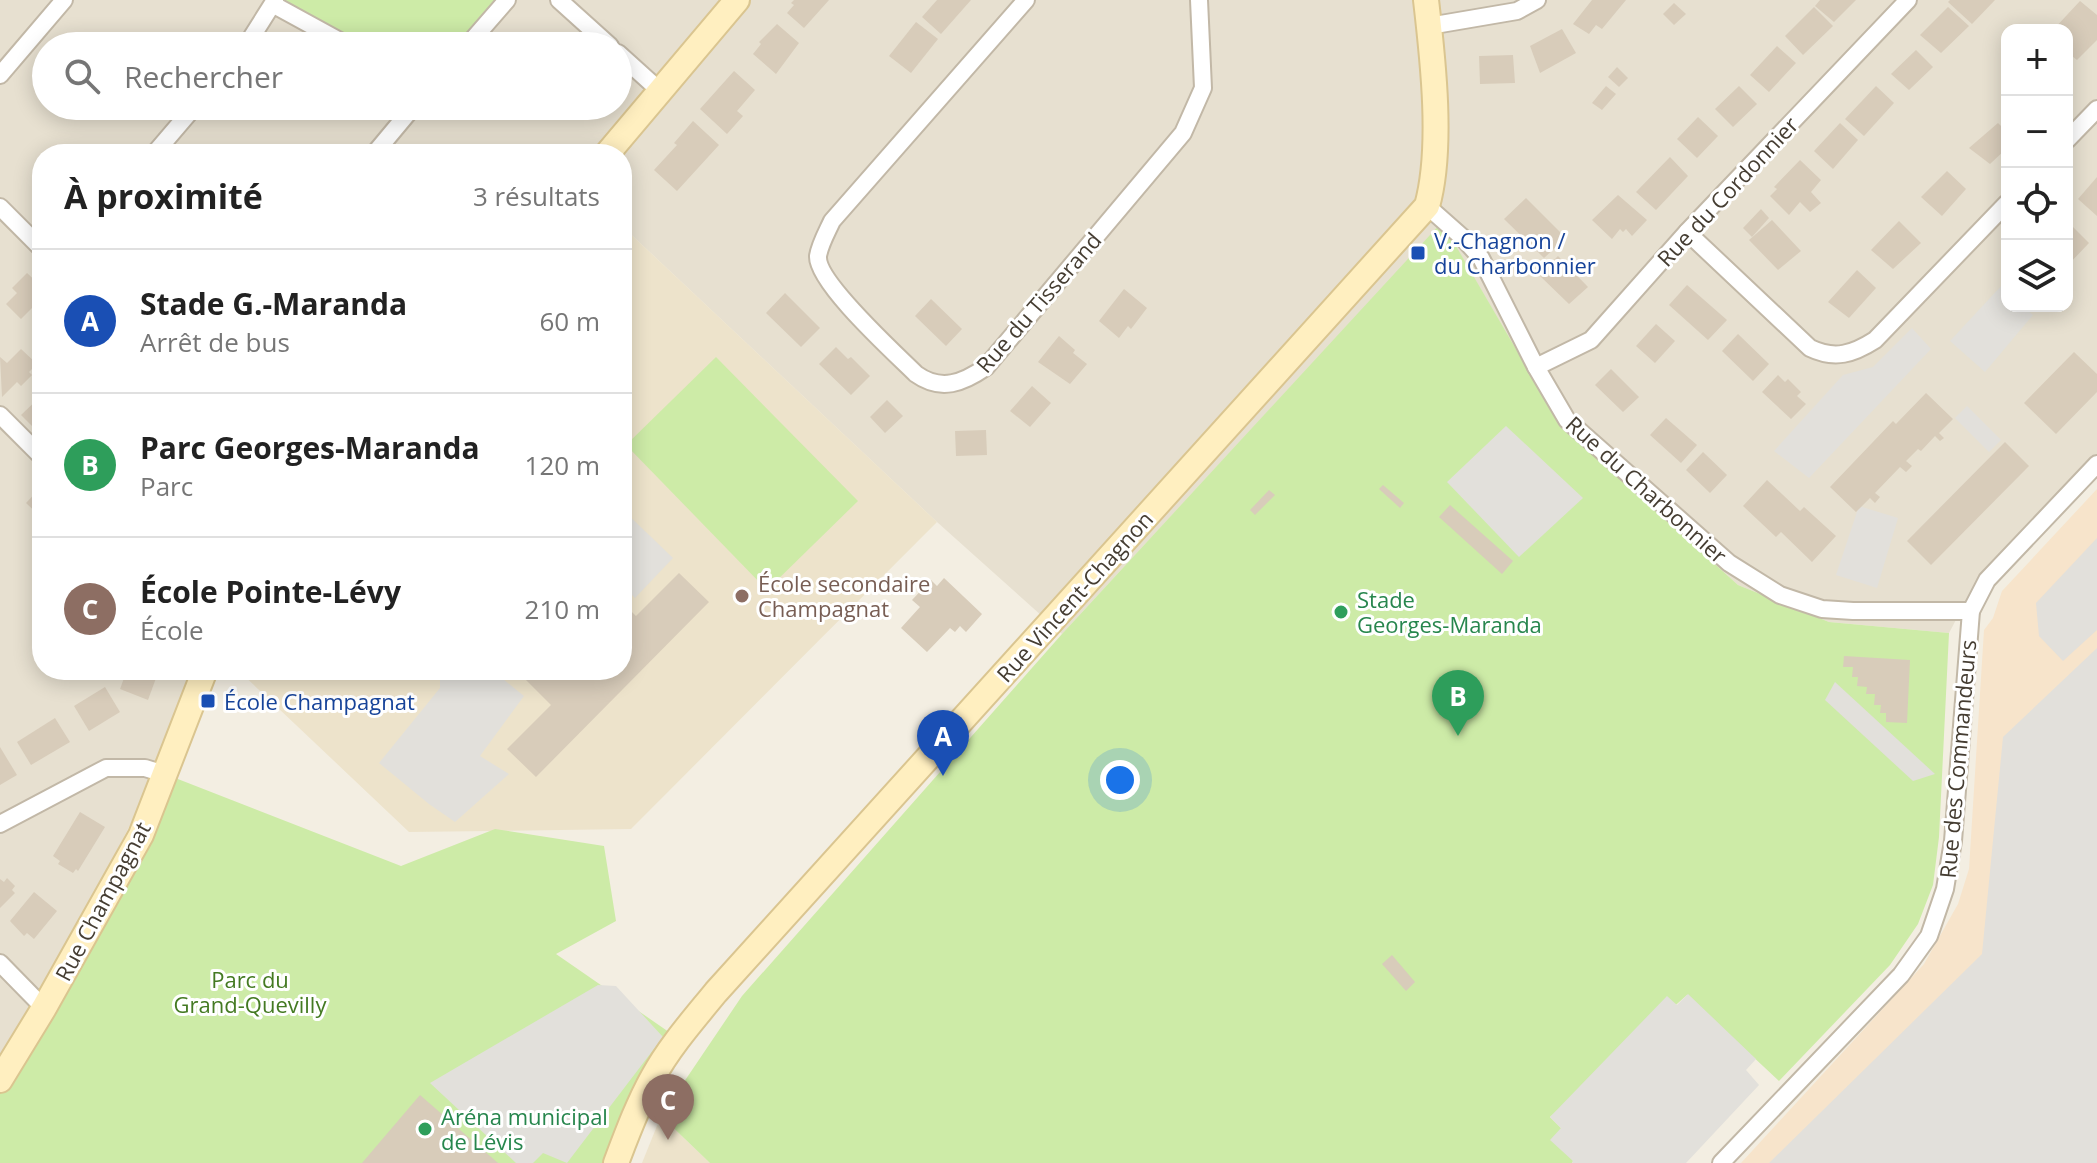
<!DOCTYPE html>
<html lang="fr">
<head>
<meta charset="utf-8">
<style>
  :root { --surface:#fff; --page:#f2f2f2; --text:#222; --muted:#767676; --line:#e0e0e0; --accent:#d93025 }
  body { margin:0; font-family:"Open Sans",sans-serif; background:var(--page); color:var(--text) }
  .controls { position:absolute; right:24px; top:24px; display:grid; overflow:hidden; border-radius:16px; box-shadow:0 4px 20px #0003 }
  .controls button { width:72px; height:72px; display:grid; place-items:center; padding:0; border:0; border-bottom:2px solid var(--line); background:var(--surface); color:var(--text); font:40px sans-serif }
  .you { position:absolute; left:1120px; top:780px; width:28px; height:28px; margin:-20px; border:6px solid #fff; border-radius:50%; background:#1a73e8; box-shadow:0 0 0 12px #1a73e833 }
  .badge { display:grid; place-items:center; width:52px; height:52px; border-radius:50%; background:var(--accent); color:#fff; font-size:26px; font-weight:700 }
  .pin { position:absolute; translate:-50% -66px; filter:drop-shadow(0 2px 4px #0008) }
  .pin::after { content:''; position:absolute; top:42px; width:28px; height:24px; background:inherit; clip-path:polygon(0 0,100% 0,50% 100%) }
  .list { margin:0; padding:0; list-style:none }
  h2 { display:flex; justify-content:space-between; align-items:center; height:104px; margin:0; padding:0 32px; font-size:34px }
  h2 small { font-size:26px; font-weight:400; color:var(--muted) }
  .list li { display:grid; grid-template-columns:52px 1fr auto; gap:24px; align-items:center; box-sizing:border-box; height:144px; padding:0 32px; border-top:2px solid var(--line) }
  .list b { display:block; font-size:30px; white-space:nowrap }
  .list p { margin:0; font-size:26px; white-space:nowrap; color:var(--muted) }
  .list em { font-size:26px; font-style:normal; color:var(--muted) }
  .icon { flex:none; width:44px; height:44px; fill:none; stroke:currentColor; stroke-width:2; stroke-linecap:round; stroke-linejoin:round }
  .map { position:relative; flex:none; width:2097px; height:1163px; overflow:hidden }
  .search { position:absolute; background:var(--surface); box-shadow:0 4px 20px #0003; left:32px; top:32px; width:600px; height:88px; display:flex; align-items:center; gap:20px; box-sizing:border-box; padding:0 28px; border-radius:44px; color:var(--muted); font-size:30px }
  .panel { position:absolute; background:var(--surface); box-shadow:0 4px 20px #0003; left:32px; top:144px; width:600px; height:536px; border-radius:32px }
  .map>svg:first-child { display:block }
</style>
</head>
<body>
<div class="map">
<svg width="2097" height="1163" viewBox="0 0 2097 1163">
  <rect width="100%" height="100%" fill="#f3eee2"/>
  <path fill="#e7e0d0" fill-rule="evenodd" d="M0,0H275L354,46H46V106H618V46H447L486,0H2097V459L1976,582L1949,633L1829,622L1738,585L1559,423L1442,223L1062,634L937,522L622,226V154H42V670H213L163,760L0,1081ZM2007,30H2067V306H2007Z"/>
  <path fill="#f7e4cb" d="M2097,489V1163H1741L1924,964L1958,904L1969,869L1984,630L1993,618L2002,591Z"/>
  <g fill="#ede3cb">
    <path d="M622,226L937,522L631,829L409,832L238,670H622Z"/>
    <path d="M661,1116L710,1163H642Z"/>
  </g>
  <g fill="#cdeba7">
    <path d="M275,0H504L465,46H349Z"/>
    <path d="M1442,222L1559,423L1738,585L1829,622L1949,633L1939,837L1933,885L1918,924L1890,965L1779,1081L1687,995L1550,1117L1561,1128L1573,1161L1572,1163H710L661,1116L742,996L1062,634Z"/>
    <path d="M716,357L858,501L767,590L626,445Z"/>
    <path d="M165,774L401,866L495,829L604,846L616,921L556,954L679,1039L616,1163H0V1080Z"/>
  </g>
  <g fill="#e2e0db">
    <path d="M2002,285L2007,290V306H2023L2033,315L1985,372L1950,341Z"/>
    <path d="M1912,328L1931,349L1809,478L1774,451L1843,375L1873,367Z"/>
    <path d="M1967,406L2001,440L1989,452L1955,418Z"/>
    <path d="M1506,426L1583,498L1519,557L1447,482Z"/>
    <path d="M1859,506L1898,518L1877,588L1836,575Z"/>
    <path d="M622,509L673,558L635,598L622,585Z"/>
    <path d="M2097,538V630L2063,661L2039,636L2036,603Z"/>
    <path d="M2097,648V1163H1769L1982,954L2003,737Z"/>
    <path d="M440,670H492L524,696L480,756L509,774L455,822L429,804L379,763L440,688Z"/>
    <path d="M1835,682L1935,774L1913,781L1825,700Z"/>
    <path d="M598,985L616,986L663,1037L567,1163L543,1153L533,1163H516L430,1083Z"/>
    <path d="M1688,994L1756,1059L1746,1070L1759,1085L1686,1163H1572L1573,1161L1550,1140L1561,1128L1550,1117L1667,996L1677,1005Z"/>
  </g>
  <g fill="#d8ccba">
    <path d="M794,0H829L804,28L787,13L794,5L791,3Z"/>
    <path d="M937,0H971L941,34L922,17Z"/>
    <path d="M1592,0H1626L1602,29L1596,25L1589,34L1573,24Z"/>
    <path d="M1820,0H1856L1834,22L1815,6Z"/>
    <path d="M1950,0H1995L1972,24L1948,2Z"/>
    <path d="M2080,1L2097,15V40L2077,60L2067,52V30H2053Z"/>
    <path d="M1674,3L1686,14L1674,25L1663,14Z"/>
    <path d="M1814,7L1833,26L1803,55L1785,36Z"/>
    <path d="M1948,7L1969,26L1941,53L1920,35Z"/>
    <path d="M916,22L938,39L911,73L889,56Z"/>
    <path d="M777,24L799,43L776,74L753,54L761,44L759,42Z"/>
    <path d="M1562,29L1576,53L1540,73L1530,46Z"/>
    <path d="M1777,46L1796,63L1769,92L1750,75Z"/>
    <path d="M1916,50L1933,67L1909,90L1891,74Z"/>
    <path d="M1513,55L1515,83L1480,84L1479,56Z"/>
    <path d="M1617,67L1628,78L1619,87L1608,77Z"/>
    <path d="M734,71L755,90L737,111L743,116L727,134L700,109Z"/>
    <path d="M1606,86L1616,94L1602,110L1592,103Z"/>
    <path d="M1739,86L1757,104L1733,127L1715,109Z"/>
    <path d="M1876,86L1894,103L1864,136L1845,119Z"/>
    <path d="M1698,117L1718,136L1697,158L1677,139Z"/>
    <path d="M693,121L719,145L677,191L654,170L677,145L674,143Z"/>
    <path d="M1840,123L1858,140L1833,169L1814,151Z"/>
    <path d="M1998,123L2007,132V148L1990,164L1969,148Z"/>
    <path d="M1670,157L1688,176L1656,210L1636,192Z"/>
    <path d="M1800,160L1821,180L1811,192L1821,203L1810,212L1800,202L1789,215L1770,196L1777,189L1774,187Z"/>
    <path d="M1947,171L1966,189L1942,216L1921,197Z"/>
    <path d="M2097,177V216L2078,199Z"/>
    <path d="M1618,195L1647,220L1632,236L1626,229L1623,232L1620,229L1612,239L1592,220Z"/>
    <path d="M1526,198L1566,238L1544,258L1504,219Z"/>
    <path d="M1761,209L1769,218L1752,237L1743,228Z"/>
    <path d="M1772,220L1801,251L1778,270L1749,240Z"/>
    <path d="M1899,221L1921,243L1893,269L1871,250Z"/>
    <path d="M2067,221L2089,243L2067,266Z"/>
    <path d="M1558,256L1588,287L1569,304L1539,275Z"/>
    <path d="M1857,270L1876,288L1849,318L1828,302Z"/>
    <path d="M27,273L42,287V298L21,319L6,304L17,293L12,288Z"/>
    <path d="M1687,285L1727,320L1708,340L1669,305Z"/>
    <path d="M1124,289L1147,308L1131,329L1128,326L1119,338L1099,321Z"/>
    <path d="M785,293L820,328L801,347L766,313Z"/>
    <path d="M931,299L962,329L946,346L915,316Z"/>
    <path d="M1656,324L1675,341L1655,363L1636,346Z"/>
    <path d="M1738,334L1769,364L1753,381L1722,351Z"/>
    <path d="M1059,336L1075,350L1073,353L1087,364L1070,384L1038,362Z"/>
    <path d="M836,347L848,359L851,357L870,376L851,395L819,364Z"/>
    <path d="M21,349L37,364L29,372L32,375L21,386L17,382L2,397L0,357L7,363Z"/>
    <path d="M2074,352L2097,374V392L2056,434L2024,403Z"/>
    <path d="M1611,369L1639,397L1623,412L1595,385Z"/>
    <path d="M1778,375L1785,382L1788,379L1801,392L1797,396L1806,404L1791,419L1762,392Z"/>
    <path d="M1032,386L1051,403L1030,427L1010,411Z"/>
    <path d="M1926,393L1953,419L1939,433L1944,438L1940,441L1935,436L1921,451L1918,449L1906,461L1912,466L1906,472L1900,467L1875,493L1880,497L1875,503L1870,498L1856,512L1830,487L1893,421L1896,424Z"/>
    <path d="M42,395V436L21,415Z"/>
    <path d="M887,400L903,416L885,433L870,417Z"/>
    <path d="M1666,418L1697,445L1681,463L1650,435Z"/>
    <path d="M986,430L987,455L956,456L955,431Z"/>
    <path d="M2005,442L2029,466L1931,565L1907,541Z"/>
    <path d="M1703,452L1727,475L1710,493L1686,470Z"/>
    <path d="M1767,480L1800,511L1804,507L1836,536L1812,562L1781,532L1776,537L1743,506Z"/>
    <path d="M1383,485L1404,503L1400,508L1379,489Z"/>
    <path d="M42,486V518L26,503Z"/>
    <path d="M1269,490L1275,495L1255,515L1250,510Z"/>
    <path d="M1450,505L1513,561L1502,574L1439,517Z"/>
    <path d="M679,573L709,602L536,777L507,749L551,705L516,670H622V602L636,616Z"/>
    <path d="M944,578L982,614L966,632L960,626L955,632L950,628L927,652L901,628L920,607L912,600L931,580L937,586Z"/>
    <path d="M1844,656L1910,660L1907,723L1886,722V713H1880L1881,705H1874L1875,694H1866L1867,687L1857,686L1858,677H1852L1853,667H1843Z"/>
    <path d="M127,670H159L148,700L120,689Z"/>
    <path d="M105,687L120,712L89,731L74,706Z"/>
    <path d="M55,718L70,742L31,765L17,742Z"/>
    <path d="M0,747L17,775L0,785Z"/>
    <path d="M80,812L105,827L78,871L76,869L73,873L58,864L60,861L53,856Z"/>
    <path d="M7,878L15,886L12,890L15,893L0,908V879L4,882Z"/>
    <path d="M34,892L57,911L34,939L27,933L24,936L10,921Z"/>
    <path d="M1392,955L1415,982L1406,991L1382,964Z"/>
    <path d="M420,1095L498,1163H362Z"/>
  </g>
  <g fill="none" stroke-linecap="round" stroke-linejoin="round">
    <g stroke="#c2b8a7" stroke-width="20">
      <g id="street">
        <path d="M559,0L610,46"/>
        <path d="M1026,0L832,221C827,232 820,244 818,256C816,282 896,354 916,374C941,392 963,383 986,367L1183,133L1203,88L1199,0"/>
        <path d="M274,5L349,46"/>
        <path d="M1429,26L1517,11L1537,0"/>
        <path d="M246,46L275,0"/>
        <path d="M467,46L507,0"/>
        <path d="M618,53L659,90"/>
        <path d="M0,75L64,0"/>
        <path d="M2067,140L2097,109"/>
        <path d="M154,154L195,106"/>
        <path d="M374,154L414,106"/>
        <path d="M1427,206L1462,237L1481,258L1536,367L1567,420L1729,563L1780,595L1822,609L1853,611H1971"/>
        <path d="M0,207L42,249"/>
        <path d="M1687,232L1810,348C1835,360 1853,354 1875,340L2007,203"/>
        <path d="M1536,367L1591,340L1687,232L1908,0"/>
        <path d="M0,415L42,457"/>
        <path d="M0,824L106,768H145L165,774"/>
        <path d="M0,963L44,1008"/>
        <path d="M1721,1163L1901,975L1929,936L1945,889L1953,841L1971,611L1987,580L2097,464"/>
      </g>
    </g>
    <g stroke="#dac590" stroke-width="28">
      <g id="secondary">
        <path d="M607,154L737,0"/>
        <path d="M0,1080L44,1008L141,835L205,670"/>
        <path d="M616,1163C627,1134 638,1104 653,1077C670,1046 694,1019 716,992L1427,206C1443,149 1433,60 1426,0"/>
      </g>
    </g>
    <use href="#street" stroke="#fff" stroke-width="16"/>
    <use href="#secondary" stroke="#ffefc0" stroke-width="24"/>
  </g>
  <g fill="#1a4fb4" stroke="#fff" stroke-width="3">
    <rect x="1410" y="245" width="16" height="16" rx="4"/>
    <rect x="200" y="693" width="16" height="16" rx="4"/>
  </g>
  <circle fill="#8d6e63" stroke="#fff" stroke-width="3" cx="742" cy="596" r="8"/>
  <g fill="#2e9e5b" stroke="#fff" stroke-width="3">
    <circle cx="1341" cy="612" r="8"/>
    <circle cx="425" cy="1129" r="8"/>
  </g>
  <g text-anchor="middle" dominant-baseline="central" stroke-width="6" stroke-linejoin="round" paint-order="stroke">
    <g font-size="22" fill="#453d32" stroke="#fff">
      <text transform="translate(1727 191) rotate(-47)">Rue du Cordonnier</text>
      <text transform="translate(1038 302) rotate(-49)">Rue du Tisserand</text>
      <text transform="translate(1647 489) rotate(42)">Rue du Charbonnier</text>
      <text transform="translate(1074 596) rotate(-48)">Rue Vincent-Chagnon</text>
      <text transform="translate(1957 759) rotate(-85)">Rue des Commandeurs</text>
      <text transform="translate(102 901) rotate(-62)">Rue Champagnat</text>
    </g>
    <g font-size="22" fill="#164399" stroke="#fff" text-anchor="start">
      <text x="1434" y="240">V.-Chagnon /<tspan x="1434" dy="25">du Charbonnier</tspan></text>
      <text x="224" y="701">École Champagnat</text>
    </g>
    <g font-size="22" fill="#785e54" stroke="#fff" text-anchor="start">
      <text x="758" y="583">École secondaire<tspan x="758" dy="25">Champagnat</tspan></text>
    </g>
    <g font-size="22" fill="#27864d" stroke="#fff" text-anchor="start">
      <text x="1357" y="599">Stade<tspan x="1357" dy="25">Georges-Maranda</tspan></text>
      <text x="441" y="1116">Aréna municipal<tspan x="441" dy="25">de Lévis</tspan></text>
    </g>
    <g font-size="22" fill="#447a22" stroke="#fff">
      <text x="250" y="979">Parc du<tspan x="250" dy="25">Grand-Quevilly</tspan></text>
    </g>
  </g>
</svg>
<div class="controls">
<button>+</button>
<button>−</button>
<button><svg class="icon" aria-label="locate" viewBox="0 0 24 24"><circle cx="12" cy="12" r="6"/><path d="M12 2v4M12 18v4M2 12h4M18 12h4"/></svg></button>
<button><svg class="icon" aria-label="layers" viewBox="0 0 24 24"><path d="M12 4l9 5-9 5-9-5zM3 14l9 5 9-5"/></svg></button>
</div>
<div class="you"></div>
<div class="pin badge" style="left:943px;top:776px;background:#1a4fb4">A</div>
<div class="pin badge" style="left:1458px;top:736px;background:#2e9e5b">B</div>
<div class="pin badge" style="left:668px;top:1140px;background:#8d6e63">C</div>
<div class="search"><svg class="icon" aria-label="search" viewBox="0 0 24 24"><circle cx="10" cy="10" r="6"/><path d="M15 15l6 6"/></svg>Rechercher</div>
<section class="panel">
<h2>À proximité<small>3 résultats</small></h2>
<ul class="list">
<li><span class="badge" style="background:#1a4fb4">A</span><div><b>Stade G.-Maranda</b><p>Arrêt de bus</p></div><em>60 m</em></li>
<li><span class="badge" style="background:#2e9e5b">B</span><div><b>Parc Georges-Maranda</b><p>Parc</p></div><em>120 m</em></li>
<li><span class="badge" style="background:#8d6e63">C</span><div><b>École Pointe-Lévy</b><p>École</p></div><em>210 m</em></li>
</ul>
</section>
</div>
</body>
</html>
